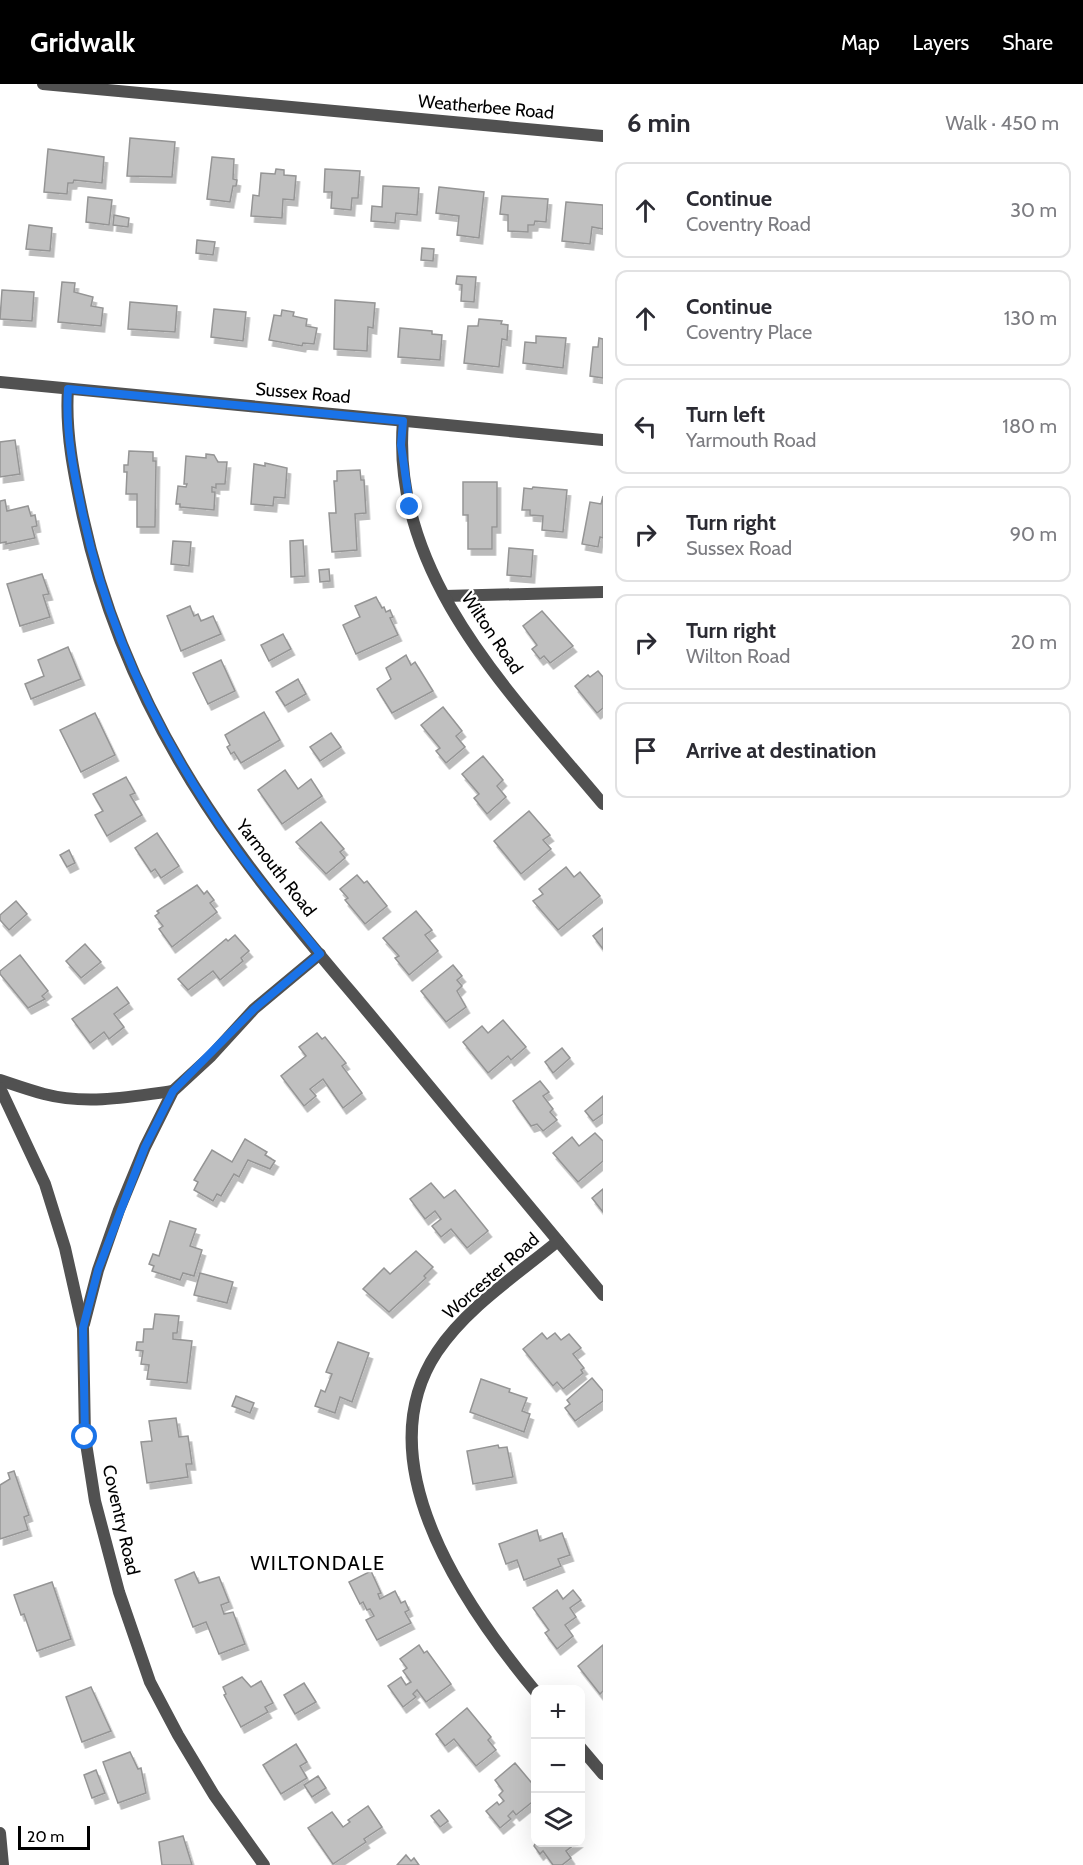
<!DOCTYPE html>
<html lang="en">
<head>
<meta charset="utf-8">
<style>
  :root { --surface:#fff; --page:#f2f2f3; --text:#2b2b33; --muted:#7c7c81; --line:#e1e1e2; --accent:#000 }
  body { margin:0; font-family:Cabin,sans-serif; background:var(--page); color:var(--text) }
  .controls { position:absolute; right:18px; bottom:18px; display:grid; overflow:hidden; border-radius:12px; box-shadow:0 6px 24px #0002 }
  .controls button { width:54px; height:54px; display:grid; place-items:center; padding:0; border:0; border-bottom:2px solid var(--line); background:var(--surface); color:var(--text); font:30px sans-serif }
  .scale { position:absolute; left:18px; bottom:15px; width:72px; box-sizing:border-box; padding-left:6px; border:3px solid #000; border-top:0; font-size:16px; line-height:21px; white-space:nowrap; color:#000; -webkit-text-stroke:4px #fff; paint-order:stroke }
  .stop { position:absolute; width:18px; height:18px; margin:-14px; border:4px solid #1a73e8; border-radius:50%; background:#fff }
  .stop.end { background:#1a73e8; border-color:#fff; box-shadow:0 2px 6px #0008 }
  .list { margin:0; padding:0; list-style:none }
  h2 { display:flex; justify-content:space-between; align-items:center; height:78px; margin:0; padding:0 24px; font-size:26px }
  h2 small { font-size:20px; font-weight:400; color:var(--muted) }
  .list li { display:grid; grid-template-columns:39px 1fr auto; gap:18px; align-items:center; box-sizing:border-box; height:96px; margin:0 12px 12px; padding:0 12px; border:2px solid var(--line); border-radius:12px }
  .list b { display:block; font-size:22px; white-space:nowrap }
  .list p { margin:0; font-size:20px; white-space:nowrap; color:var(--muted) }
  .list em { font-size:20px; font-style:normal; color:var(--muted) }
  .icon { flex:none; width:33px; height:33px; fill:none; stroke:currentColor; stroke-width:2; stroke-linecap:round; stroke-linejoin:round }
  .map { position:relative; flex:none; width:603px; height:1781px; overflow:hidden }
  header { display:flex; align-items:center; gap:36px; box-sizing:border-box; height:84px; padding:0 30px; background:var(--accent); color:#fff }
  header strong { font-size:28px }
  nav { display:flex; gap:33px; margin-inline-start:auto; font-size:21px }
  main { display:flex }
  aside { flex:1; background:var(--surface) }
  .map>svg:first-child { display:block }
</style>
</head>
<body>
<header>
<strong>Gridwalk</strong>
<nav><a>Map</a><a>Layers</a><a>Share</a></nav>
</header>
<main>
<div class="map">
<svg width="603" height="1781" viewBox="0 0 603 1781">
  <defs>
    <filter id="shadow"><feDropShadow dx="3.5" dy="6" stdDeviation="0" flood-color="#0004"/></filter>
  </defs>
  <rect width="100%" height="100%" fill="#fff"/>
  <g fill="#c0c0c0" stroke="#959595" stroke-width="1.5" filter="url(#shadow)">
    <path d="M130,54L175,58L172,93L127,92Z"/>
    <path d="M48,65L104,73L102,99L74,96L73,99H68L67,110L44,108Z"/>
    <path d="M212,73L234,75L233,95L237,96L236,102H233L230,118L207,115Z"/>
    <path d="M276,85L284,86V91L296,92L294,116L283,115L282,134L251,132L253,111L259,112L261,89L275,90Z"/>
    <path d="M325,85L360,87L358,114H352L351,126L331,124L332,108H324Z"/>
    <path d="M383,102L419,104L417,131L396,129L395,139L371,137L372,122L382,123Z"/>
    <path d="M439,103L484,108L479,154L457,151L459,132L436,129Z"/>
    <path d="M502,112L548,115L546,138L535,137L534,141H528V148L508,147V131L500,130Z"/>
    <path d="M88,113L112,116L109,141L86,138Z"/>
    <path d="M566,118L603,121V145L592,143L590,160L562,157Z"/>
    <path d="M114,131L129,134L128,143L113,141Z"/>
    <path d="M29,141L52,144L50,167L26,165Z"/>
    <path d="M197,156L215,158L213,171L196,169Z"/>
    <path d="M422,164L434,165L433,177L421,176Z"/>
    <path d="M457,192L476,193L474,218L461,217L462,201L456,200Z"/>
    <path d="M62,198L75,199L74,208L93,213L91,222L103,224L101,242L58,238Z"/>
    <path d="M2,206L34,208L32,237L0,235Z"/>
    <path d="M335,216L375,219L373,244L368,243L367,267L334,265Z"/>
    <path d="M130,218L177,222L175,248L128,245Z"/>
    <path d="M214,225L246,228L243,257L211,253Z"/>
    <path d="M282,226L294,228L293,232L307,235L306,242L317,244L314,260L303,259L302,262L269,256L274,231L281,232Z"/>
    <path d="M479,235L502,237L501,240L508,241L507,256L502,255L499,283L464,279L468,242H478Z"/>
    <path d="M400,244L432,247V250L442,251L440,276L398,273Z"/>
    <path d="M536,252L566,254L563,284L523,279L525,258L536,259Z"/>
    <path d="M599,254L603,255V294L590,292L593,263H598Z"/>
    <path d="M15,356L20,390L0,393V358Z"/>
    <path d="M129,367L153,368V377H156L155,443H137V410H126L127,388H124V381H128Z"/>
    <path d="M206,370L214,371L218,378H227L225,400H216V404L212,403V408H215L214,426L180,423V420H176L178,402L186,403L187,400H184L186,372L206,374Z"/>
    <path d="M265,379L287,384L285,414L274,413L273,422L251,420L254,380L265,382Z"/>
    <path d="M360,386L361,396H364L366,429L355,430L357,466L332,468L329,429H336L334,397H337V387Z"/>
    <path d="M463,398H497V443H492V465H468V431H463Z"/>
    <path d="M533,403L567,406L563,448L542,446L543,432L530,431V426H522L524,404L532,405Z"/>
    <path d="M603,412V454L600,453L598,463L582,460L590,418L601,420Z"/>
    <path d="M5,416L7,427L28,422L31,432L35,431L37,442L32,443L35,454L6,460V458L0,459V417Z"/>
    <path d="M303,456L305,492L291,493L290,457Z"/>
    <path d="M173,457L191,458L189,482L171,480Z"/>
    <path d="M509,464L533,466L531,493L507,491Z"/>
    <path d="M329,485L330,497L320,498L319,486Z"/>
    <path d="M42,490L49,510L43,511L50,533L20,542L7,500Z"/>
    <path d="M376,513L382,524L384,523L386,528L390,526L393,533L390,534L398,551L356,570L343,541L360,533L355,522Z"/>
    <path d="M190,522L194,532L198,530L201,537L213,532L221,550L181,567L167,532Z"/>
    <path d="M542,527L573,562L550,579L544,572L540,575L532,565L537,561L523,542Z"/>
    <path d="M283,550L291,565L269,577L261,561Z"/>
    <path d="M68,563L81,595L31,615L25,600L44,592L38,576Z"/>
    <path d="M406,571L411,581L415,578L433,607L392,629L377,605L391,595L386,584Z"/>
    <path d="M221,576L235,607L208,620L193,589Z"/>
    <path d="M598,587L603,593V624L597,629L575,602L588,591L590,593Z"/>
    <path d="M298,595L306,610L285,622L276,608Z"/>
    <path d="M443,623L462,647L456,652L465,663L446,679L436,667L440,664L421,641Z"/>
    <path d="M264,628L280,656L241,679L234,668L231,670L227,663L230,661L225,651Z"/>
    <path d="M95,629L115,671L81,688L60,646Z"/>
    <path d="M331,649L341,663L320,677L310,663Z"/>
    <path d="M483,672L503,696L497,702L506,713L487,730L474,714L479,710L462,690Z"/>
    <path d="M285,686L298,705L311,695L322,712L282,740L258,706Z"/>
    <path d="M126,693L135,709L130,711L142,731L107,752L95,731L103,727L93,710Z"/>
    <path d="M529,727L550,751L543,756L551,765L521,790L494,757Z"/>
    <path d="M321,738L344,765L340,768L345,774L326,790L296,758Z"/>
    <path d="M157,749L179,782L161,794L155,785L151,788L135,764Z"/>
    <path d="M69,766L75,779L67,783L60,771Z"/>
    <path d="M566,783L574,793L580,788L600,812L558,846L533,817L543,810L539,805Z"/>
    <path d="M357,791L364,799L367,797L387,822L365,840L345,816L348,814L340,805Z"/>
    <path d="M197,801L204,810L207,807L214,816L210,819L217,828L172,863L159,845L163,842L155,832L159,829L157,827Z"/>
    <path d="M16,817L27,830L9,846L0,836V831Z"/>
    <path d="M416,827L432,846L425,851L438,867L409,891L395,874L399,872L383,854Z"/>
    <path d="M603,844V865L593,852Z"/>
    <path d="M235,851L249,867L241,874L243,877L220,896L213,887L188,906L178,895L226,855L228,857Z"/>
    <path d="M85,860L101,878L81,894L66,877Z"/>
    <path d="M20,871L48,907L42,912L45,915L28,924L0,890V887Z"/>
    <path d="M453,881L462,892L457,896L462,902L457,907L466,923L446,938L421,907Z"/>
    <path d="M117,903L129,919L114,930L124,943L109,955L104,948L90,959L72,935Z"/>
    <path d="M503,936L526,963L511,976L508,972L488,989L463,958L482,942L488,949Z"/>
    <path d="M317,949L322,955L325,953L346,979L342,982L362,1009L343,1024L323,995L310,1005L316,1012L304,1022L281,992L306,972L299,963Z"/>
    <path d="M562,964L570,974L553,989L545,978Z"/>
    <path d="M540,997L549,1008L543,1012L553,1025L550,1028L557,1036L543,1047L537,1040L531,1042L513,1017Z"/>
    <path d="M603,1012V1030L593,1037L585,1027Z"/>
    <path d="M595,1049L603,1057V1077L578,1098L553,1069L572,1053L579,1062Z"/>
    <path d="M245,1055L267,1068L265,1071L275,1077L270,1085L248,1076L239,1093L234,1090L221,1112L217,1110L213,1117L194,1106L198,1098L194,1096L212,1066L232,1078Z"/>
    <path d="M431,1099L444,1114L455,1106L488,1147L467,1164L451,1145L441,1153L432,1142L441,1135L435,1127L425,1135L410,1115Z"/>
    <path d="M603,1105V1128L592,1114Z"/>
    <path d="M170,1137L196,1145L190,1162L202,1166L194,1192L183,1189L180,1196L152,1187L154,1182L149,1180L153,1170L159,1172Z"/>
    <path d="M416,1167L433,1183L424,1192L426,1194L389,1228L363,1205L384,1184L390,1190Z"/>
    <path d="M200,1189L233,1198L227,1219L194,1211Z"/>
    <path d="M155,1230L179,1232L177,1249H173V1255L192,1257L187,1299L147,1295L149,1281L141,1280L143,1267L136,1266L137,1258H143L144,1245H153Z"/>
    <path d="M542,1249L547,1255L555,1249L561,1256L569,1250L581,1264L573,1270L584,1284L581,1286L583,1289L563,1305L557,1298L553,1302L523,1265Z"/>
    <path d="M338,1258L369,1269L352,1318L340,1313L335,1329L315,1322L321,1306L325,1308L332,1290L326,1288Z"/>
    <path d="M592,1294L603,1307V1317L575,1337L565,1324L570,1320L567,1316Z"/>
    <path d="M481,1295L510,1305L509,1308L527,1314L522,1327L530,1330L524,1348L470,1328Z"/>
    <path d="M236,1312L254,1319L250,1329L232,1322Z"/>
    <path d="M176,1334L179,1353L188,1352L192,1380H186L188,1393L147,1399L141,1358L152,1357L149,1337Z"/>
    <path d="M498,1361L499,1364L507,1363L513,1393L473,1400L467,1367Z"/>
    <path d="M14,1387L29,1431L24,1433L28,1446L0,1455V1401L10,1395L8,1389Z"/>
    <path d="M537,1446L540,1457L562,1449L570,1471L558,1475L561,1482L524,1496L517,1476L506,1480L499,1460Z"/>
    <path d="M371,1487L381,1509L378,1510L380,1515L395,1507L401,1519L405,1517L409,1526L405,1528L411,1539L377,1556L366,1536L374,1532L370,1525L367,1526L363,1518L360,1520L349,1498Z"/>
    <path d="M194,1488L199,1499L219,1493L229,1518L221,1521L224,1530L233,1528L245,1560L219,1570L206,1538L193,1543L175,1496Z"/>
    <path d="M52,1498L71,1555L37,1567L24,1530L21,1531L14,1511Z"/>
    <path d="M557,1506L563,1515L573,1506L581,1516L570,1524L576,1533L565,1541L573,1552L557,1565L545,1549L549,1546L533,1524Z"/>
    <path d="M419,1561L424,1569L427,1567L451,1600L426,1618L417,1606L413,1610L416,1613L403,1623L388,1602L401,1593L406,1601L411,1598L403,1587L407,1584L400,1575Z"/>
    <path d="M603,1561V1607L600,1610L578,1582Z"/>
    <path d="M242,1593L251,1603L261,1597L273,1619L265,1623L268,1628L241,1643L224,1611L226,1610L223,1603Z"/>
    <path d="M304,1599L316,1618L295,1630L284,1611Z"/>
    <path d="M91,1603L111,1647L82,1658L66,1613Z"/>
    <path d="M467,1624L491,1653L488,1656L496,1666L476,1682L454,1655L445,1662L436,1650Z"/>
    <path d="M296,1660L307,1678L300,1682L307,1694L281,1710L263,1681Z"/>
    <path d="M130,1668L138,1685L141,1684L146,1709L118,1719L103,1678Z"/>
    <path d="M515,1679L536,1704V1715L516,1731L513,1727L508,1732L511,1735L500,1744L486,1727L497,1718L499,1721L504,1717L499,1711L503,1707L495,1696Z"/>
    <path d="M96,1686L105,1709L92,1714L84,1691Z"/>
    <path d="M318,1692L326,1704L312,1713L304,1701Z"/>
    <path d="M368,1722L382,1743L364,1755L366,1758L333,1780L308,1744L332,1728L343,1743L350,1738L348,1736Z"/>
    <path d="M439,1726L448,1737L440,1743L431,1732Z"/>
    <path d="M183,1752L192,1781H162L159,1758Z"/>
    <path d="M536,1758H578L566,1767L571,1774L562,1781H553L543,1767L540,1770L534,1762Z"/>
    <path d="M406,1771L411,1777L414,1774L419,1781H397Z"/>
  </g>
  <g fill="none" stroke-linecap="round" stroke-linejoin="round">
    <g stroke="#515151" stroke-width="12">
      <path d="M445,512L603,508"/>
      <path d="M0,1749L3,1781"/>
    </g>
    <g stroke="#515151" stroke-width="12">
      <path d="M43,0L603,52"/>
      <path d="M0,298L603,356"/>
      <path d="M68,305C65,348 74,391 83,433C109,553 164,665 236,764C284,831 340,894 392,957C462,1042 532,1126 603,1211"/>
      <path d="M403,337C390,491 512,611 603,720"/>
      <path d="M0,996C15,1001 29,1006 44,1010C86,1021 130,1013 173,1007"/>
      <path d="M0,1004L45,1100L65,1164L83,1244L85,1353L95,1417L119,1508L150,1598L178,1651L214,1711L264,1781"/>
      <path d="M84,1240L98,1186L119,1126L145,1063L173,1007L211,972L254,925L320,870"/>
      <path d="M536,1608C466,1524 364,1378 437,1268C467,1223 517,1191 558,1157"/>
      <path d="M580,1663L603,1690"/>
    </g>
  </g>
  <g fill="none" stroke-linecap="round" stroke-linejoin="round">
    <path stroke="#1a73e8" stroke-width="8" d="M85,1353L83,1244L98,1186L145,1063L173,1007L254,925L320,870C292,835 261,800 235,763C164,663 109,552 83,431C74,390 65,347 68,305L403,337L401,361L410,423"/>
  </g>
  <g text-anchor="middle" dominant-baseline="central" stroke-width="4.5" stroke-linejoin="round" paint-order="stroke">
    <g font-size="18" fill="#000" stroke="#fff">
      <text transform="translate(486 23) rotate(5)">Weatherbee Road</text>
      <text transform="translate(303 309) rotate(5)">Sussex Road</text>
      <text transform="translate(492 549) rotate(56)">Wilton Road</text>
      <text transform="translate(276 784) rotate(52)">Yarmouth Road</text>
      <text transform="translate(491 1192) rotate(-41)">Worcester Road</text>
      <text transform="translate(121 1436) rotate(77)">Coventry Road</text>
    </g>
    <g font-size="20" letter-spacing="1.5" fill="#000" stroke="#fff">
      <text x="318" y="1479">WILTONDALE</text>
    </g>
  </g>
</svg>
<div class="controls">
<button>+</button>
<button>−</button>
<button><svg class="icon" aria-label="layers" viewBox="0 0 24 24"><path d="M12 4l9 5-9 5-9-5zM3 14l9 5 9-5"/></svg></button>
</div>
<div class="scale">20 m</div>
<div class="stop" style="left:85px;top:1353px"></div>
<div class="stop end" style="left:410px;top:423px"></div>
</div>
<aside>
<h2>6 min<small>Walk · 450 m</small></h2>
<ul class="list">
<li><svg class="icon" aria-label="ahead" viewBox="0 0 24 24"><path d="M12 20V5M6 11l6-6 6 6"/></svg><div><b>Continue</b><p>Coventry Road</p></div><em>30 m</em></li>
<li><svg class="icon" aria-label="ahead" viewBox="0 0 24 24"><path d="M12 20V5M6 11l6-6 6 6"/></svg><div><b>Continue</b><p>Coventry Place</p></div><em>130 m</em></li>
<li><svg class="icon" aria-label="left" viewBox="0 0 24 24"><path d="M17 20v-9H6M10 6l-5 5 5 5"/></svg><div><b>Turn left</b><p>Yarmouth Road</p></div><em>180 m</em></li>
<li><svg class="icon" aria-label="right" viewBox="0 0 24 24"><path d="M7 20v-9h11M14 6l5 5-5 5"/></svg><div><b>Turn right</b><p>Sussex Road</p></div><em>90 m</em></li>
<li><svg class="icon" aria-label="right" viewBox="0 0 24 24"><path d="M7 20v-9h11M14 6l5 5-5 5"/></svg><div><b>Turn right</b><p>Wilton Road</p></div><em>20 m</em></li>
<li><svg class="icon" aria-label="arrive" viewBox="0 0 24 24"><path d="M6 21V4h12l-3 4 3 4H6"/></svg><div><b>Arrive at destination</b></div></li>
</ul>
</aside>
</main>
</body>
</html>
